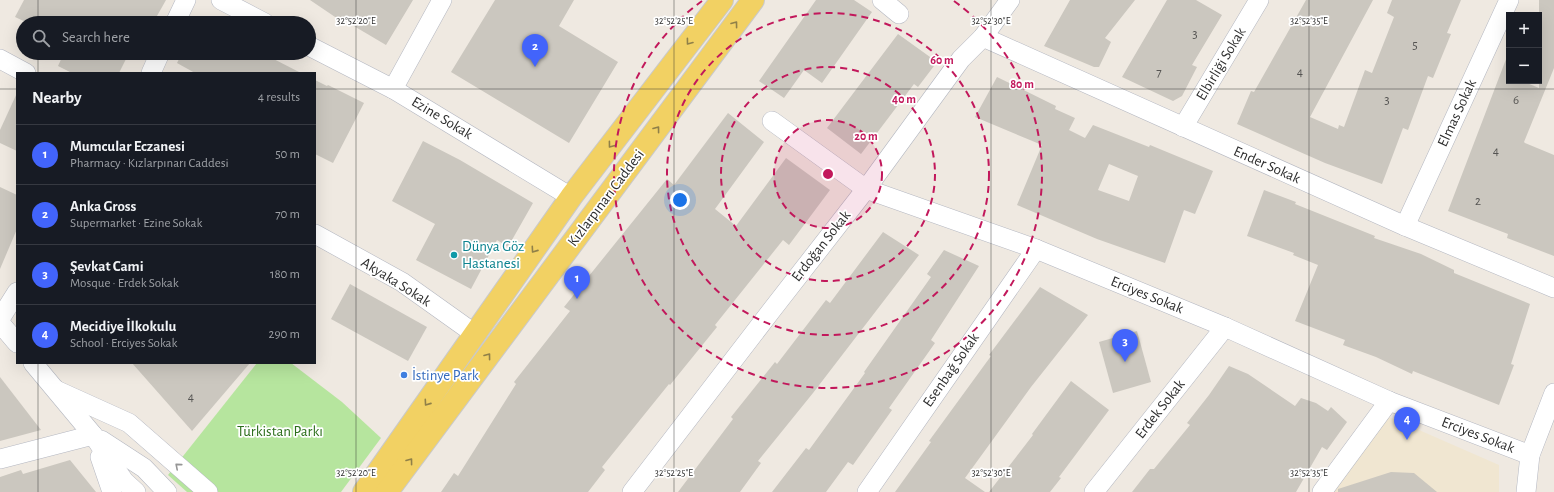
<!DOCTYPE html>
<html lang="en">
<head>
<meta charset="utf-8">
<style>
  :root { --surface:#171b24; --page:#20242c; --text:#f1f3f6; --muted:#9ea1a6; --line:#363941; --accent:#4264fb }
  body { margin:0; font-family:"Alegreya Sans",sans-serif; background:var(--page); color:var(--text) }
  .controls { position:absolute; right:12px; top:12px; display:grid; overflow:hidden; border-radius:0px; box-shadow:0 4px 16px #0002 }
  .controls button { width:36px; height:36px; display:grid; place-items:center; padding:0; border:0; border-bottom:1px solid var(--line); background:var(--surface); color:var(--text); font:20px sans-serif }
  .you { position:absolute; left:680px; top:200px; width:14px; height:14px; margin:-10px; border:3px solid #fff; border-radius:50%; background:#1a73e8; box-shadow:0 0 0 6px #1a73e833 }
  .badge { display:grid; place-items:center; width:26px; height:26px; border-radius:50%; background:var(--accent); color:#fff; font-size:13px; font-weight:700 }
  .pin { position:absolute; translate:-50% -33px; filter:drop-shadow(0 1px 2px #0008) }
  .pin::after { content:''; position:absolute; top:21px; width:14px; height:12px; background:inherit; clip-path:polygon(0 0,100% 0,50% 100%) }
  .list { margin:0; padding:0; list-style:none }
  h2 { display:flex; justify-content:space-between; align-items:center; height:52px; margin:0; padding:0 16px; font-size:17px }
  h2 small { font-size:13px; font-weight:400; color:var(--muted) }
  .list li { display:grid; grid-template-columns:26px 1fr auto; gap:12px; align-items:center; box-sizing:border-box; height:60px; padding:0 16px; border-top:1px solid var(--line) }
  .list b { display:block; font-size:15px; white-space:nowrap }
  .list p { margin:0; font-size:13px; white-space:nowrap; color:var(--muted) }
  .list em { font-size:13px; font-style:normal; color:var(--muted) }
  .icon { flex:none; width:22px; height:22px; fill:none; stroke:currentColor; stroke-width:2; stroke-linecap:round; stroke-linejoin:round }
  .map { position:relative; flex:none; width:1554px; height:492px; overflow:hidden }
  .search { position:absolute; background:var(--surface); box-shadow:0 4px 16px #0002; left:16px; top:16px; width:300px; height:44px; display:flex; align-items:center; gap:10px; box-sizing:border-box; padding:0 14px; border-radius:22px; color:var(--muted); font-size:15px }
  .panel { position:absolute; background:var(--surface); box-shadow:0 4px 16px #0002; left:16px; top:72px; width:300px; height:292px; border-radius:0px }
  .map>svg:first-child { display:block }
</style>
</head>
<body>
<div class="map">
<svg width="1554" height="492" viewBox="0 0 1554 492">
  <rect width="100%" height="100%" fill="#efe9e1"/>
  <path fill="#f0e6d1" d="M1387,416L1499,465V492H1333Z"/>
  <path fill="#b6e59e" d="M257,363H291L342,402L381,438L341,492H187L168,475Z"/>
  <g fill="#cbc7bf" fill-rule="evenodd">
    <path d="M24,0H166L153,23H28L15,17Z"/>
    <path d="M310,0H413L386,45L342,19L341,21Z"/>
    <path d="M495,0H574L559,26L618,62L569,143L451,72Z"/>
    <path d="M816,0H854L872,12L822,83L804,70L784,98L759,81Z"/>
    <path d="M1070,0H1135L1105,38L1111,42L1099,67H1094L1044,46Z"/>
    <path d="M1167,0H1196L1222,15L1192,65L1197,67L1182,96L1173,101L1122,77Z"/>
    <path d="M1306,0H1373L1310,117L1338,129L1339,125L1344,127L1365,70L1372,73L1394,17L1387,13L1392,0H1461L1447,33L1451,34L1433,78L1428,76L1408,130L1403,128L1382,184L1325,163L1237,124L1251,91L1254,92Z"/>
    <path d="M1539,0H1554V68L1524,142L1525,143L1554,155V256L1507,238L1508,234L1448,211L1508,54L1509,81H1522L1539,88Z"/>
    <path d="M898,34L937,62L918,87L914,84L861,154L827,128Z"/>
    <path d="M64,53H129L119,73H72L58,66Z"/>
    <path d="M182,53H262L301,73H195L177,63Z"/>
    <path d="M997,77L1056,106L1055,109L1075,118L1069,130L1085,138L1093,125L1149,147L1150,145L1213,171L1195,214L1184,210L1165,263L1097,239L1017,205L1042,145L975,117ZM1109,164L1138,176L1129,201L1098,190Z"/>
    <path d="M315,80L327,86L328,85L364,103L333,163L315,154Z"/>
    <path d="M17,93V151L0,143V130Z"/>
    <path d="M728,113L764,142L715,209L736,226L786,158L830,190L789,245L783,240L715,325L717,327L670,385L669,384L602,467L605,470L588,492H441L454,473L458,476L516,384L514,382L570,311L564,307L667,179L674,185Z"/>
    <path d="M423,141L460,160L533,203L508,247L497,240L471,289L416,260L435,224L392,201Z"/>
    <path d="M0,187L17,195V229L0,269Z"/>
    <path d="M1264,190L1296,202L1295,204L1375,236L1374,238L1421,254L1454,270V273L1530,304L1511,364L1514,365L1499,405L1413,371L1412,374L1376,357L1343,345L1345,340L1295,321L1318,265L1293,255L1294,253L1247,236Z"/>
    <path d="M883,232L919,255L813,393L758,461L761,463L740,492H678L733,419L731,417L775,362L777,364L826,300L830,303Z"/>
    <path d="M944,250L979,266L931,340L935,343L889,408L892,410L853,465L848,462L826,492H772L806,448L809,450L865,373L864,372L931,277L927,274Z"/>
    <path d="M350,284L427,327L408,361L331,319Z"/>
    <path d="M1040,287L1088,315L1031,387L965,478L985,492H895L931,442L929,441L991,356L989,355Z"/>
    <path d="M1137,331L1151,382L1113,393L1099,342Z"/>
    <path d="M132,363H250L192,431Z"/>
    <path d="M1229,366L1248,374L1295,406L1301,398L1316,403L1328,411L1331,407L1347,422L1327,450L1322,447L1296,492H1132L1150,469H1154L1190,425L1187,423L1209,395Z"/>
    <path d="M0,377L41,430L0,441Z"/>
    <path d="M1071,381L1109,410L1059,477L1061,478L1050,492H989L1033,435L1032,434Z"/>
    <path d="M70,460L96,492H0V477L21,470L23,474Z"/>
    <path d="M1391,472L1414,473L1437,492H1338V489Z"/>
  </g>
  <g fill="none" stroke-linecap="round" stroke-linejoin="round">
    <g stroke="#b4b7c1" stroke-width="20">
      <g id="minor">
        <path d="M221,0L265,23"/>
        <path d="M882,0L899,14"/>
        <path d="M175,23L186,0"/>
        <path d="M983,37L1405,226L1554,288"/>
        <path d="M309,46L393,89L571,197"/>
        <path d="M0,59L26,73"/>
        <path d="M151,73L160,53"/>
        <path d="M393,89L442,0"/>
        <path d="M772,121L866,189L1036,249L1225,327L1389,401L1530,455"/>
        <path d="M1183,127L1259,0"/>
        <path d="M1405,226L1509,0"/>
        <path d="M315,234L402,282L475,334"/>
        <path d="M0,319L17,292"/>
        <path d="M0,323L17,343"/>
        <path d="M33,363L93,435L124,481L136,492"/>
        <path d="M56,390L129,423L208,492"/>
        <path d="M101,440L144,468L167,492"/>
        <path d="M100,457L112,492"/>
        <path d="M0,459L93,435"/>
        <path d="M632,492L771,311L866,189L961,59L983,37L1010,0"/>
        <path d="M867,492L1036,249"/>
        <path d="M1094,492L1225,327"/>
        <path d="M1322,492L1389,401"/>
        <path d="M1526,492L1530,455L1554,393"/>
      </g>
    </g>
    <g stroke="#c9c9c9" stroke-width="24">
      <g id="primary">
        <path d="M364,492L571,197L722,0"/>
        <path d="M387,492L753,0"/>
      </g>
    </g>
    <use href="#minor" stroke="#fff" stroke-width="19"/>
    <use href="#primary" stroke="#f2d163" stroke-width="22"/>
  </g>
  <defs><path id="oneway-chevron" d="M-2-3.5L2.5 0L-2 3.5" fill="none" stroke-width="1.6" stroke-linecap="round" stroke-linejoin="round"/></defs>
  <g stroke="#908048">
    <use href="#oneway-chevron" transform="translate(735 24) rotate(-53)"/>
    <use href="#oneway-chevron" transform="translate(689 42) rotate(127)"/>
    <use href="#oneway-chevron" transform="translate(657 129) rotate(-53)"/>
    <use href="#oneway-chevron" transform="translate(611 145) rotate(127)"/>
    <use href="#oneway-chevron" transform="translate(534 250) rotate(125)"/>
    <use href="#oneway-chevron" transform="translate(488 356) rotate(-53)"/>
    <use href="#oneway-chevron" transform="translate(427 403) rotate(125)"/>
    <use href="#oneway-chevron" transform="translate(410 461) rotate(-53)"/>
  </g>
  <use stroke="#969696" href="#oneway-chevron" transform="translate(178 466) rotate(-139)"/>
  <path fill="none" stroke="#2e2e2e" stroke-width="1" stroke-opacity="0.45" d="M38,0V23M356,0V492M674,0V492M991,0V492M1309,0V492M38,53V73M0,89H17M315,89H1554M38,363V492"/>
  <circle cx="828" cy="174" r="54" fill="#c2185b" fill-opacity=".12"/>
  <g fill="none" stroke="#c2185b" stroke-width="2" stroke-dasharray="7 5">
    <circle cx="828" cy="174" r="54"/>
    <circle cx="828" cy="174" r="107"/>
    <circle cx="828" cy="174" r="161"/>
    <path d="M954 1A214 214 0 1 1 702 1"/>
  </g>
  <circle fill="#0f9aa8" stroke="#fff" stroke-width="1.5" cx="454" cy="255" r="4"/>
  <circle fill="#3f7fe0" stroke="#fff" stroke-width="1.5" cx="404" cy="375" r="4"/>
  <g text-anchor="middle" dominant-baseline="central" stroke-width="3.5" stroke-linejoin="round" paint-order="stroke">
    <g font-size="13" fill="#555452">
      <text x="1195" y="34">3</text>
      <text x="1415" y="45">5</text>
      <text x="1159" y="72">7</text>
      <text x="1300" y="72">4</text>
      <text x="1387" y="100">3</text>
      <text x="1516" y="100">6</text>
      <text x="1496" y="151">4</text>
      <text x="1478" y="201">2</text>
      <text x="191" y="397">4</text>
    </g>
    <g font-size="15" fill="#2e2e2e" stroke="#fff">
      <text transform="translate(1221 64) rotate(-59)">Elbirliği Sokak</text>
      <text transform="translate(1457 113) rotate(-65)">Elmas Sokak</text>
      <text transform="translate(442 118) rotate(31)">Ezine Sokak</text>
      <text transform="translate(1267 165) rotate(24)">Ender Sokak</text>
      <text transform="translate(606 198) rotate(-53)">Kızlarpınarı Caddesi</text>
      <text transform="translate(821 246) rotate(-52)">Erdoğan Sokak</text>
      <text transform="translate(396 282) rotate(32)">Akyaka Sokak</text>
      <text transform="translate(1147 295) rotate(22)">Erciyes Sokak</text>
      <text transform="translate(951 370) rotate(-55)">Esenbağ Sokak</text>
      <text transform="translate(1160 409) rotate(-52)">Erdek Sokak</text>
      <text transform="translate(1478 435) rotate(21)">Erciyes Sokak</text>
    </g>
    <g font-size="15" fill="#0d838f" stroke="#fff" text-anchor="start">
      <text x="462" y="246">Dünya Göz<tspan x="462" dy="17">Hastanesi</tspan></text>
    </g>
    <g font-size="15" fill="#366cbe" stroke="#fff" text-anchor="start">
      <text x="412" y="375">İstinye Park</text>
    </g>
    <g font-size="15" fill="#2c6e1b" stroke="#fff">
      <text x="280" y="431">Türkistan Parkı</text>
    </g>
  </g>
  <g font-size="10" text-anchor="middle" fill="#2e2e2e" stroke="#fff" stroke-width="3.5" stroke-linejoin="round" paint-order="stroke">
    <text x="356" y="24">32°52'20"E</text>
    <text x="674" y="24">32°52'25"E</text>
    <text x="991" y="24">32°52'30"E</text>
    <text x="1309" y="24">32°52'35"E</text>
    <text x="356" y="476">32°52'20"E</text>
    <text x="674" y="476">32°52'25"E</text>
    <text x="991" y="476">32°52'30"E</text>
    <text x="1309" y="476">32°52'35"E</text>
  </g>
  <circle cx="828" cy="174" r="6" fill="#c2185b" stroke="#fff" stroke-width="2"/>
  <g font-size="12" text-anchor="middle" font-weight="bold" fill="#c2185b" stroke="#fff" stroke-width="3.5" stroke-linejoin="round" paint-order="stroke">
    <text x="942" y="64">60 m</text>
    <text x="1022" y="88">80 m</text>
    <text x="904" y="103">40 m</text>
    <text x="866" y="140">20 m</text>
  </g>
</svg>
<div class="controls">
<button>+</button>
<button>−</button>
</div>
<div class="you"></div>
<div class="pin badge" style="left:577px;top:299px">1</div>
<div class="pin badge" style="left:535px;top:67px">2</div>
<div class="pin badge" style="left:1125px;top:362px">3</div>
<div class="pin badge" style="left:1407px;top:440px">4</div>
<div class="search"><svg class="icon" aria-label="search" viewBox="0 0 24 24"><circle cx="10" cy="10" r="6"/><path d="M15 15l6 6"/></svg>Search here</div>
<section class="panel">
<h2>Nearby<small>4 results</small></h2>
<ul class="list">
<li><span class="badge">1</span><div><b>Mumcular Eczanesi</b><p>Pharmacy · Kızlarpınarı Caddesi</p></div><em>50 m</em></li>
<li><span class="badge">2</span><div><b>Anka Gross</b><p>Supermarket · Ezine Sokak</p></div><em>70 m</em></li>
<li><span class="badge">3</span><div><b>Şevkat Cami</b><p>Mosque · Erdek Sokak</p></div><em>180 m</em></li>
<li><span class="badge">4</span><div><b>Mecidiye İlkokulu</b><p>School · Erciyes Sokak</p></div><em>290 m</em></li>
</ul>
</section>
</div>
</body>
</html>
